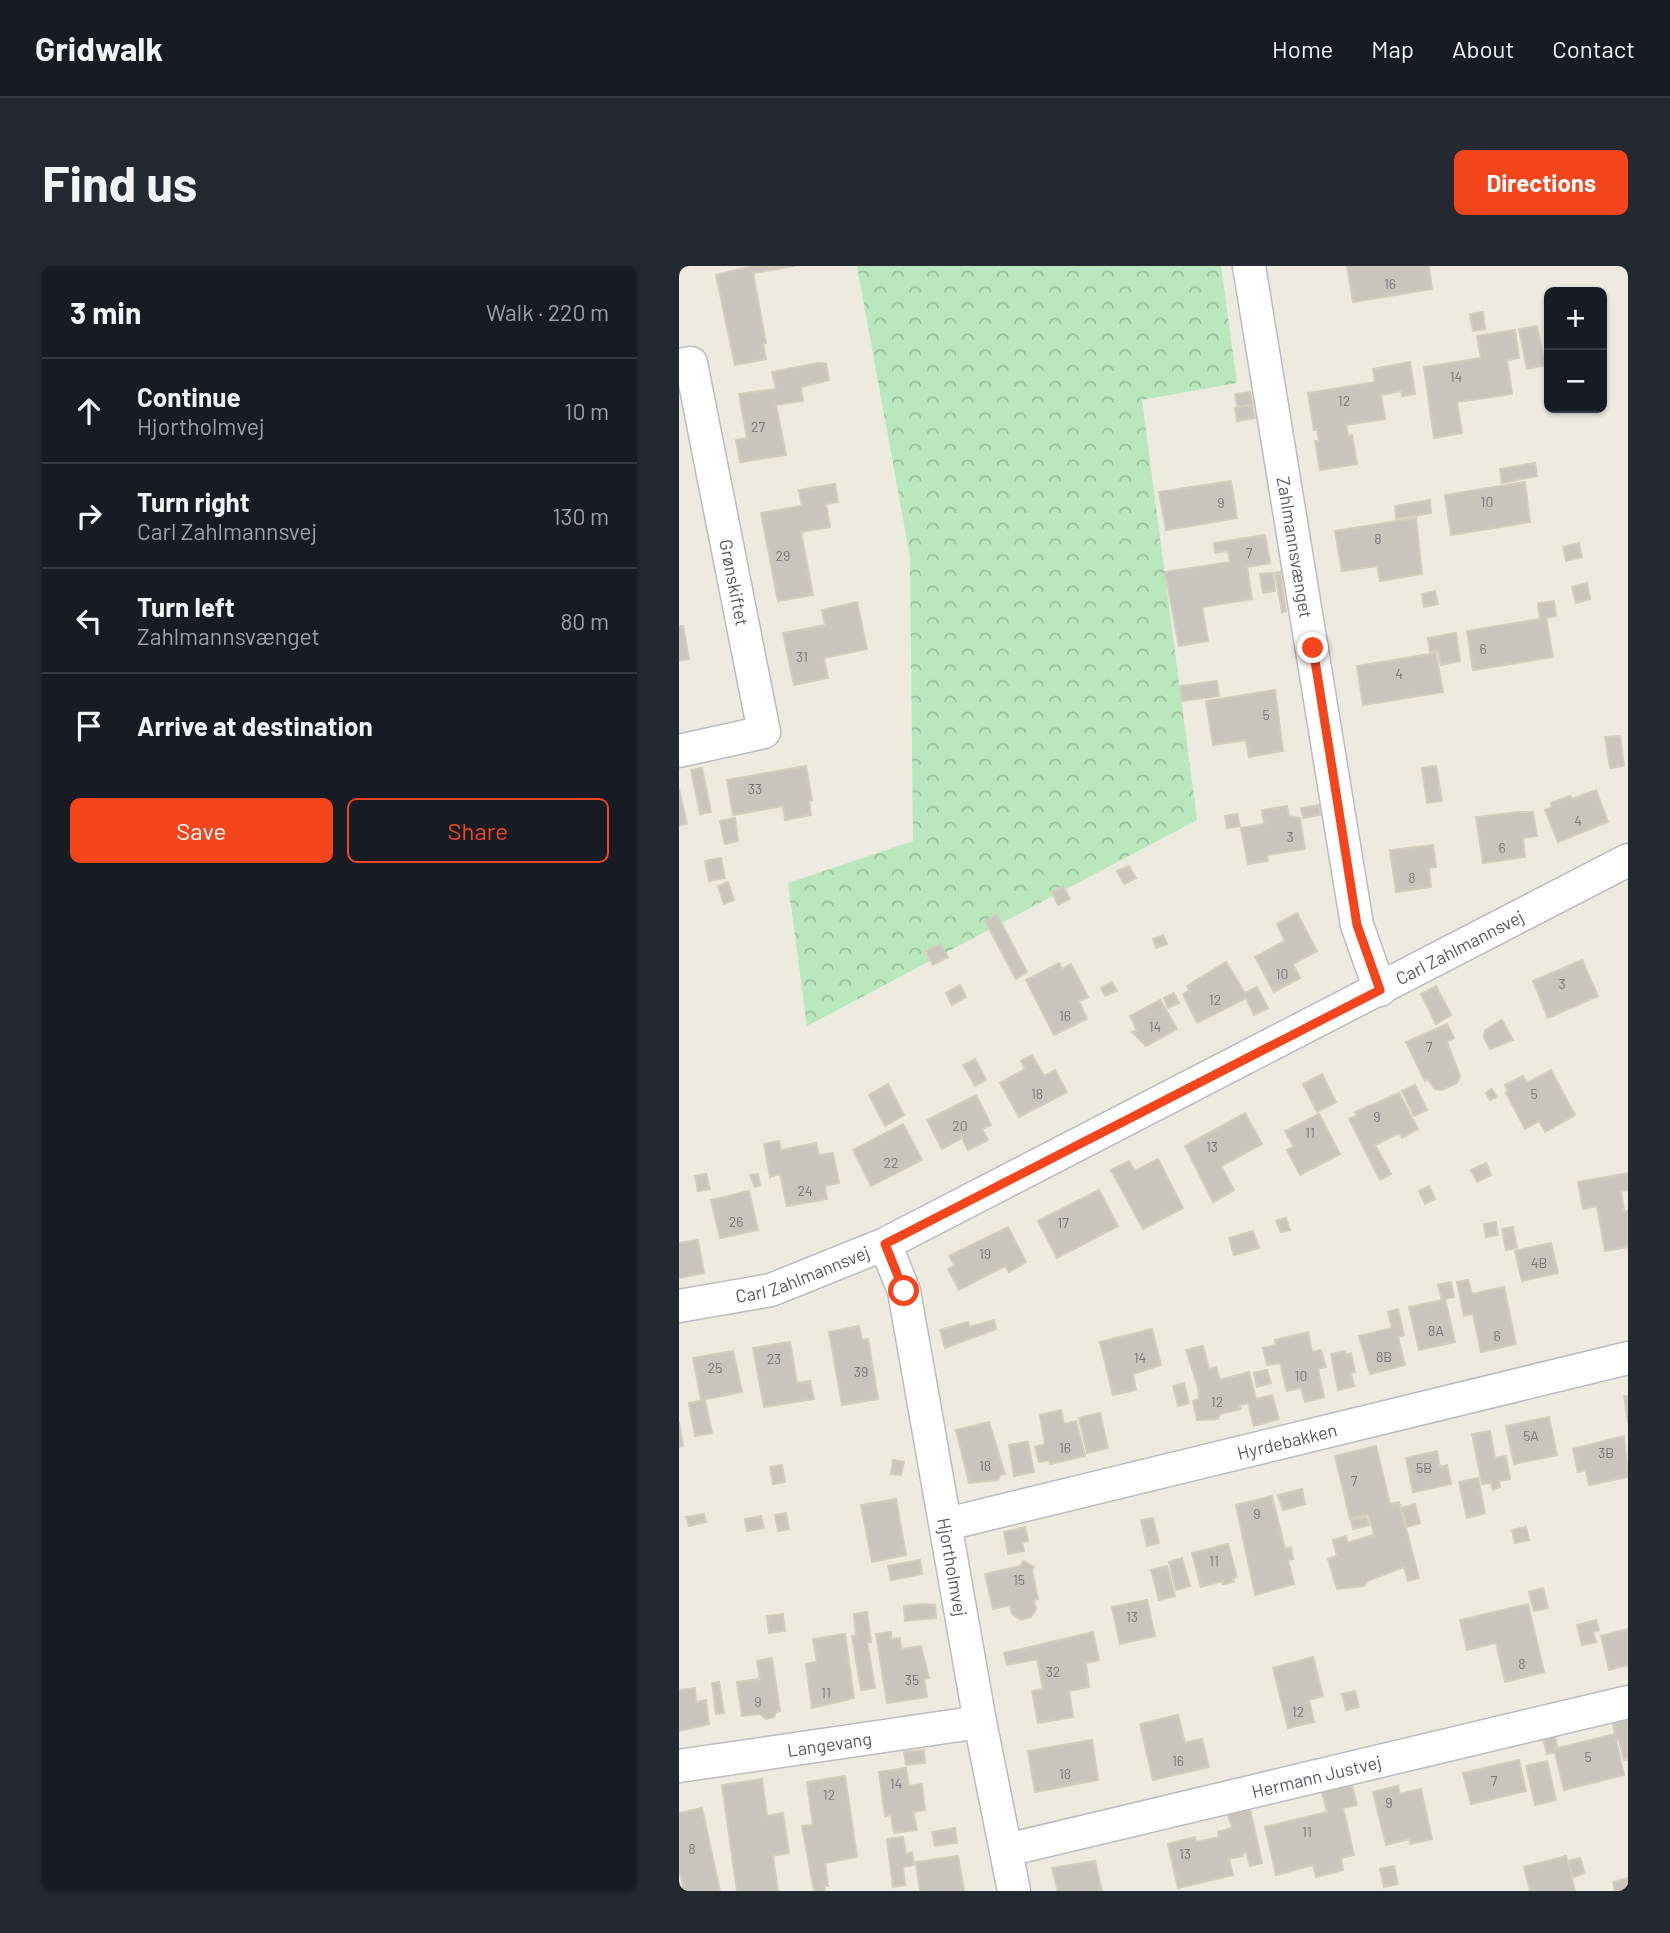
<!DOCTYPE html>
<html lang="en">
<head>
<meta charset="utf-8">
<style>
  :root { --surface:#171b24; --page:#242831; --text:#f1f3f6; --muted:#9ea1a6; --line:#363941; --accent:#f5451d }
  body { margin:0; font-family:Barlow,sans-serif; background:var(--page); color:var(--text) }
  .controls { position:absolute; right:21px; top:21px; display:grid; overflow:hidden; border-radius:10px; box-shadow:0 2px 5px #0004 }
  .controls button { width:63px; height:63px; display:grid; place-items:center; padding:0; border:0; border-bottom:2px solid var(--line); background:var(--surface); color:var(--text); font:35px sans-serif }
  .stop { position:absolute; width:21px; height:21px; margin:-16px; border:5px solid #f5451d; border-radius:50%; background:#fff }
  .stop.end { background:#f5451d; border-color:#fff; box-shadow:0 2px 7px #0008 }
  .list { margin:0; padding:0; list-style:none }
  h2 { display:flex; justify-content:space-between; align-items:center; height:91px; margin:0; padding:0 28px; font-size:30px }
  h2 small { font-size:23px; font-weight:400; color:var(--muted) }
  .list li { display:grid; grid-template-columns:46px 1fr auto; gap:21px; align-items:center; box-sizing:border-box; height:105px; padding:0 28px; border-top:2px solid var(--line) }
  .list b { display:block; font-size:26px; white-space:nowrap }
  .list p { margin:0; font-size:23px; white-space:nowrap; color:var(--muted) }
  .list em { font-size:23px; font-style:normal; color:var(--muted) }
  .actions { display:flex; gap:14px; padding:21px 28px }
  .actions a { flex:1; padding:16px 0; border:2px solid var(--accent); border-radius:10px; text-align:center; font-size:24px; color:var(--accent) }
  .actions .main { background:var(--accent); color:#fff }
  .icon { flex:none; width:38px; height:38px; fill:none; stroke:currentColor; stroke-width:2; stroke-linecap:round; stroke-linejoin:round }
  .map { position:relative; flex:none; width:949px; height:1625px; overflow:hidden; border-radius:10px }
  header { display:flex; align-items:center; gap:42px; box-sizing:border-box; height:98px; padding:0 35px; background:var(--surface); border-bottom:2px solid var(--line) }
  header strong { font-size:33px }
  nav { display:flex; gap:38px; margin-inline-start:auto; font-size:24px }
  .intro { display:flex; align-items:center; justify-content:space-between; box-sizing:border-box; height:168px; padding:0 42px }
  h1 { margin:0; font-size:49px }
  .button { padding:18px 32px; border-radius:10px; background:var(--accent); color:#fff; font-size:24px; font-weight:700 }
  main { display:flex; gap:42px; padding:0 42px }
  aside { flex:1; background:var(--surface); border-radius:10px; box-shadow:0 2px 5px #0004 }
  .map>svg:first-child { display:block }
</style>
</head>
<body>
<header>
<strong>Gridwalk</strong>
<nav><a>Home</a><a>Map</a><a>About</a><a>Contact</a></nav>
</header>
<div class="intro"><h1>Find us</h1><a class="button">Directions</a></div>
<main>
<aside>
<h2>3 min<small>Walk · 220 m</small></h2>
<ul class="list">
<li><svg class="icon" aria-label="ahead" viewBox="0 0 24 24"><path d="M12 20V5M6 11l6-6 6 6"/></svg><div><b>Continue</b><p>Hjortholmvej</p></div><em>10 m</em></li>
<li><svg class="icon" aria-label="right" viewBox="0 0 24 24"><path d="M7 20v-9h11M14 6l5 5-5 5"/></svg><div><b>Turn right</b><p>Carl Zahlmannsvej</p></div><em>130 m</em></li>
<li><svg class="icon" aria-label="left" viewBox="0 0 24 24"><path d="M17 20v-9H6M10 6l-5 5 5 5"/></svg><div><b>Turn left</b><p>Zahlmannsvænget</p></div><em>80 m</em></li>
<li><svg class="icon" aria-label="arrive" viewBox="0 0 24 24"><path d="M6 21V4h12l-3 4 3 4H6"/></svg><div><b>Arrive at destination</b></div></li>
</ul>
<div class="actions"><a class="main">Save</a><a>Share</a></div>
</aside>
<div class="map">
<svg width="949" height="1625" viewBox="0 0 949 1625">
  <defs>
    <pattern id="park-crowns" width="20" height="18" patternUnits="userSpaceOnUse" patternTransform="scale(1.75)"><rect width="20" height="18" fill="#b9e7be"/><path d="M2 6a3 3 0 1 1 6 0M12 15a3 3 0 1 1 6 0" fill="none" stroke="#99be9e"/></pattern>
  </defs>
  <rect width="100%" height="100%" fill="#edebdf"/>
  <path fill="url(#park-crowns)" d="M178,0H542L558,117L463,134L518,554L128,760L109,617L234,575L231,291Z"/>
  <g fill="#c8c5bc" stroke="#d2cdbd" stroke-width="2">
    <path d="M73,0H116L74,7L87,77L84,78L87,93L56,99L37,9Z"/>
    <path d="M668,0H750L753,23L674,36Z"/>
    <path d="M804,46L806,63L794,65L791,48Z"/>
    <path d="M858,60L866,99L848,103L840,63Z"/>
    <path d="M836,64L840,92L828,94L833,128L778,136L783,167L755,172L745,101L802,92L798,70Z"/>
    <path d="M731,96L736,128L723,130L722,125L702,129L706,153L667,159L669,170L673,169L678,198L641,204L636,175H640L638,164H635L629,127L696,116L694,103Z"/>
    <path d="M139,97L147,98L150,114L122,121L124,135L97,139L107,189L61,196L57,174L68,172L60,128L97,123L93,106Z"/>
    <path d="M571,126L574,138L558,141L556,128Z"/>
    <path d="M573,139L576,152L558,155L556,142Z"/>
    <path d="M856,197L858,210L823,217L821,203Z"/>
    <path d="M552,215L558,252L487,264L480,226Z"/>
    <path d="M846,216L851,256L772,269L766,229Z"/>
    <path d="M156,218L159,236L147,238L151,261L122,266L134,329L99,335L82,247L123,240L120,224Z"/>
    <path d="M751,234L752,247L717,253L716,240Z"/>
    <path d="M737,252L743,308L701,315L698,300L663,305L656,265Z"/>
    <path d="M586,269L591,297L568,301L573,333L523,341L529,375L500,380L486,306L551,296L549,285L536,287L535,277Z"/>
    <path d="M900,277L903,291L887,295L884,281Z"/>
    <path d="M601,306L607,345L603,346L596,307Z"/>
    <path d="M594,307L596,325L584,327L581,308Z"/>
    <path d="M908,317L911,333L897,337L893,321Z"/>
    <path d="M756,325L759,338L745,341L743,328Z"/>
    <path d="M875,335L877,350L867,352L874,391L794,404L788,365L861,353L859,337Z"/>
    <path d="M178,336L188,383L145,392L149,412L115,419L104,367L146,359L143,344Z"/>
    <path d="M0,360H4L10,393L0,395Z"/>
    <path d="M777,367L781,395L762,399L759,385L751,386L749,372Z"/>
    <path d="M757,387L764,426L684,439L678,400Z"/>
    <path d="M538,415L540,430L503,435L501,420Z"/>
    <path d="M596,424L604,485L570,491L567,474L534,479L527,435Z"/>
    <path d="M941,470L945,500L931,502L926,471Z"/>
    <path d="M127,500L133,534L130,535L132,549L106,554L104,540L54,549L48,514Z"/>
    <path d="M757,500L763,535L748,537L743,502Z"/>
    <path d="M23,502L32,546L21,548L12,504Z"/>
    <path d="M0,523L8,558L0,559Z"/>
    <path d="M917,524L929,556L879,576L866,544L873,541L872,537L891,530L893,533Z"/>
    <path d="M640,539L641,549L624,552L622,542Z"/>
    <path d="M608,540L610,550L621,552L626,583L588,589L589,595L569,598L562,562L585,558L583,544Z"/>
    <path d="M840,546H854L858,570L844,572L846,591L804,597L797,551Z"/>
    <path d="M558,548L561,560L548,562L546,550Z"/>
    <path d="M56,552L59,575L46,578L41,555Z"/>
    <path d="M754,579L757,601L750,602L752,621L717,626L711,584Z"/>
    <path d="M42,592L46,612L30,615L26,595Z"/>
    <path d="M450,600L457,612L445,618L438,605Z"/>
    <path d="M49,616L55,634L45,638L39,620Z"/>
    <path d="M384,620L391,633L379,639L373,626Z"/>
    <path d="M618,647L638,685L614,698L621,712L595,726L576,691L606,675L598,658Z"/>
    <path d="M318,649L348,706L337,713L306,655Z"/>
    <path d="M484,669L488,678L477,682L474,673Z"/>
    <path d="M261,678L269,691L254,699L247,685Z"/>
    <path d="M903,694L919,730L869,752L854,715Z"/>
    <path d="M547,696L566,727L578,721L589,742L575,749L567,732L518,757L504,728L510,725L508,720Z"/>
    <path d="M380,697L383,703L392,698L409,731L400,735L408,753L375,769L347,714Z"/>
    <path d="M433,716L438,725L426,730L422,722Z"/>
    <path d="M281,719L287,731L273,739L267,727Z"/>
    <path d="M757,720L772,749L757,758L742,728Z"/>
    <path d="M495,727L500,737L489,742L485,732Z"/>
    <path d="M481,734L498,763L467,780L453,766L458,764L451,750Z"/>
    <path d="M823,754L834,774L811,783L805,772L806,764Z"/>
    <path d="M768,758L775,772L768,776L781,810L778,817L763,824L756,823L749,813L746,815L727,776Z"/>
    <path d="M353,789L365,810L376,804L388,826L340,851L321,817L346,803L342,795Z"/>
    <path d="M296,793L307,814L296,820L284,799Z"/>
    <path d="M872,804L896,849L866,866L860,855L846,863L827,827L829,825L826,819L844,810L848,817Z"/>
    <path d="M643,808L657,836L638,846L624,818Z"/>
    <path d="M209,818L225,849L206,860L190,829Z"/>
    <path d="M736,819L748,844L735,850L723,825Z"/>
    <path d="M813,823L818,831L811,834L807,827Z"/>
    <path d="M720,827L739,863L723,872L720,867L696,879L712,908L701,914L670,853L679,849L676,846Z"/>
    <path d="M297,829L312,859L303,863L309,874L289,884L283,872L263,883L248,854Z"/>
    <path d="M566,847L583,878L542,900L555,924L534,936L506,880Z"/>
    <path d="M640,848L661,888L621,909L608,884L615,881L606,865Z"/>
    <path d="M224,858L243,894L192,920L174,884Z"/>
    <path d="M100,875L102,884L137,877L140,889L154,887L160,917L146,920L148,933L108,940L101,908L91,911L85,878Z"/>
    <path d="M479,893L504,942L464,963L432,904L450,895L456,905Z"/>
    <path d="M807,897L812,909L798,916L792,904Z"/>
    <path d="M949,907V924L942,925L945,945H949V981L926,985L918,940L904,943L899,916Z"/>
    <path d="M27,908L31,923L19,925L16,910Z"/>
    <path d="M79,908L81,919L76,921L71,909Z"/>
    <path d="M750,920L756,933L746,938L740,925Z"/>
    <path d="M420,924L439,960L378,992L359,955Z"/>
    <path d="M70,925L79,964L41,972L32,934Z"/>
    <path d="M607,952L611,964L602,966L597,955Z"/>
    <path d="M817,956L819,969L807,971L805,958Z"/>
    <path d="M329,961L347,996L330,1006L326,1000L280,1024L269,1003L276,1000L270,990Z"/>
    <path d="M834,961L838,982L827,984L823,963Z"/>
    <path d="M574,965L580,982L555,989L550,972Z"/>
    <path d="M19,974L25,1007L0,1012V977Z"/>
    <path d="M872,977L879,1007L843,1015L836,985Z"/>
    <path d="M789,1014L793,1028L825,1021L837,1078L802,1086L794,1048L785,1050L778,1016Z"/>
    <path d="M772,1016L775,1031L766,1033L776,1076L740,1084L730,1041L763,1034L759,1019Z"/>
    <path d="M719,1043L725,1069L719,1071L726,1099L691,1108L680,1070L713,1062L709,1046Z"/>
    <path d="M315,1054L317,1063L266,1082L261,1064L289,1056L291,1061Z"/>
    <path d="M180,1060L183,1074L189,1073L199,1133L163,1139L150,1066Z"/>
    <path d="M473,1063L482,1099L454,1108L457,1124L434,1129L421,1076Z"/>
    <path d="M629,1066L633,1086L642,1084L647,1101L639,1103L645,1131L626,1136L622,1122L608,1125L601,1097L588,1099L584,1082L597,1079L596,1074Z"/>
    <path d="M111,1076L118,1117L131,1115L135,1133L85,1141L74,1082Z"/>
    <path d="M524,1080L530,1103L537,1101L541,1114L570,1106L577,1133L593,1129L600,1153L575,1160L569,1137L560,1139L562,1143L541,1148L539,1153L518,1154L514,1135L520,1133L519,1121L507,1084Z"/>
    <path d="M54,1085L63,1126L22,1134L14,1092Z"/>
    <path d="M666,1085L667,1089L672,1087L676,1106L672,1107L675,1120L659,1124L652,1088Z"/>
    <path d="M588,1104L592,1117L578,1121L575,1107Z"/>
    <path d="M505,1117L510,1137L499,1140L494,1120Z"/>
    <path d="M945,1130H949V1157Z"/>
    <path d="M26,1134L33,1167L16,1170L10,1137Z"/>
    <path d="M382,1144L385,1158L397,1155L406,1190L371,1198L370,1194L360,1196L356,1181L366,1178L361,1149Z"/>
    <path d="M421,1147L429,1182L408,1187L400,1152Z"/>
    <path d="M870,1151L878,1189L835,1198L827,1160Z"/>
    <path d="M0,1156L4,1180L0,1181Z"/>
    <path d="M310,1156L326,1208L321,1209L319,1214L290,1217L277,1164Z"/>
    <path d="M811,1165L816,1192L827,1190L831,1213L820,1215L821,1221L814,1224L812,1217L803,1218L793,1168Z"/>
    <path d="M945,1170L949,1211L910,1219L907,1204L899,1206L894,1183Z"/>
    <path d="M349,1176L355,1206L335,1210L330,1179Z"/>
    <path d="M697,1180L711,1238L720,1236L740,1312L729,1315L725,1301L688,1315L685,1320L658,1323L649,1293L658,1290L654,1274L667,1270L669,1277L694,1269L696,1271L689,1248L671,1253L656,1190Z"/>
    <path d="M758,1185L761,1201L768,1199L772,1218L734,1226L727,1192Z"/>
    <path d="M214,1194L225,1196L222,1209L212,1208Z"/>
    <path d="M103,1199L106,1216L94,1218L91,1201Z"/>
    <path d="M799,1212L806,1247L788,1252L780,1216Z"/>
    <path d="M623,1223L626,1238L604,1244L599,1229Z"/>
    <path d="M593,1230L606,1283L612,1281L614,1293L609,1294L615,1318L576,1329L557,1239Z"/>
    <path d="M217,1233L227,1289L193,1296L182,1239Z"/>
    <path d="M736,1238L741,1257L728,1261L723,1242Z"/>
    <path d="M107,1247L110,1263L99,1265L96,1249Z"/>
    <path d="M25,1248L27,1256L10,1260L7,1251Z"/>
    <path d="M82,1250L85,1262L68,1265L66,1253Z"/>
    <path d="M687,1251L690,1259L674,1263L672,1254Z"/>
    <path d="M474,1252L480,1277L468,1280L462,1254Z"/>
    <path d="M346,1261L349,1275L343,1276L345,1285L329,1288L325,1266Z"/>
    <path d="M847,1261L850,1274L836,1277L833,1264Z"/>
    <path d="M549,1278L558,1311L554,1312L555,1316L544,1318V1315L522,1321L513,1287Z"/>
    <path d="M503,1292L511,1320L497,1324L490,1296Z"/>
    <path d="M241,1294L243,1308L212,1314L209,1300Z"/>
    <path d="M345,1295L355,1301L353,1304L359,1333L355,1334L357,1343L352,1351L342,1354L333,1348L331,1339L314,1343L306,1308L341,1300Z"/>
    <path d="M488,1300L496,1330L480,1334L472,1304Z"/>
    <path d="M864,1322L869,1342L855,1345L850,1326Z"/>
    <path d="M468,1334L476,1370L441,1378L433,1341Z"/>
    <path d="M245,1338L256,1339L257,1352L226,1355L225,1340Z"/>
    <path d="M849,1338L865,1406L826,1416L817,1377L788,1384L781,1354Z"/>
    <path d="M188,1346L192,1376H188L196,1422L182,1424L173,1370H177L175,1348Z"/>
    <path d="M104,1348L106,1365L90,1367L88,1350Z"/>
    <path d="M917,1354L920,1364L914,1366L917,1376L903,1379L898,1359Z"/>
    <path d="M949,1363V1399L930,1404L922,1370Z"/>
    <path d="M212,1366V1373L221,1372L222,1383L242,1380L250,1412L245,1413L248,1431L208,1437L197,1368Z"/>
    <path d="M414,1366L420,1394L407,1397L410,1421L390,1425L394,1451L359,1457L353,1425L364,1423L358,1393L328,1399L325,1387Z"/>
    <path d="M166,1368L175,1432L133,1442L127,1398L138,1396L134,1373Z"/>
    <path d="M634,1391L644,1430L630,1434L635,1456L609,1462L594,1402Z"/>
    <path d="M93,1392L101,1445L97,1446L95,1451L87,1453L81,1448L63,1450L58,1416L81,1413L78,1395Z"/>
    <path d="M40,1416L45,1447L37,1448L33,1417Z"/>
    <path d="M16,1422L17,1436L27,1434L30,1458L0,1465V1424Z"/>
    <path d="M676,1425L680,1441L667,1444L663,1428Z"/>
    <path d="M949,1447V1493L945,1494L940,1474H937L945,1509L885,1524L875,1483L936,1468L932,1451Z"/>
    <path d="M499,1449L506,1477L523,1473L530,1501L474,1514L461,1458Z"/>
    <path d="M876,1470L878,1481L875,1482V1487L868,1488L864,1473Z"/>
    <path d="M413,1474L419,1514L356,1526L349,1485Z"/>
    <path d="M245,1484L246,1497L227,1499L225,1486Z"/>
    <path d="M840,1494L847,1525L792,1538L784,1507Z"/>
    <path d="M868,1495L877,1534L856,1539L847,1500Z"/>
    <path d="M227,1502L230,1520L243,1518L246,1544L234,1546L238,1564L215,1567L212,1549L206,1550L200,1506Z"/>
    <path d="M166,1510L178,1591L146,1597L149,1620H145L146,1625H135L123,1560L134,1559L128,1516Z"/>
    <path d="M83,1513L88,1550L104,1547L110,1587L94,1590L99,1625H58L43,1519Z"/>
    <path d="M673,1519L678,1539L664,1542L675,1589L662,1592L664,1604L637,1611L634,1599L597,1609L586,1561L648,1546L643,1526Z"/>
    <path d="M719,1520L721,1528L742,1523L753,1573L731,1578L730,1573L707,1579L694,1526Z"/>
    <path d="M23,1542L41,1625H5L0,1602V1547Z"/>
    <path d="M571,1543L583,1597L571,1600L567,1586L564,1587V1590L550,1593L554,1609L499,1622L489,1578L516,1571L517,1576L540,1571L539,1566L553,1562L549,1549Z"/>
    <path d="M276,1562L278,1577L256,1580L253,1566Z"/>
    <path d="M224,1571L227,1588L233,1586L235,1599L224,1601L226,1619L214,1621L208,1573Z"/>
    <path d="M279,1590L285,1625H241L237,1596Z"/>
    <path d="M887,1590L896,1625H851L845,1601Z"/>
    <path d="M901,1592L906,1607L894,1611L889,1595Z"/>
    <path d="M416,1595L423,1625H379L373,1602Z"/>
    <path d="M715,1600L719,1618L705,1621L701,1603Z"/>
    <path d="M949,1612V1625H936L934,1616Z"/>
  </g>
  <g fill="none" stroke-linecap="round" stroke-linejoin="round">
    <g stroke="#babcc2" stroke-width="35">
      <g id="street">
        <path id="s1" d="M570,0L678,659L701,724"/>
        <path id="s2" d="M0,99L12,97L85,466L0,485"/>
        <path id="s3" d="M206,978L225,1025L301,1456L335,1625"/>
        <path id="s4" d="M0,1040L92,1024L206,978L949,594"/>
        <path id="s5" d="M268,1258L949,1092"/>
        <path id="s6" d="M0,1500L301,1456"/>
        <path id="s7" d="M328,1584L949,1436"/>
      </g>
    </g>
    <use href="#street" stroke="#fff" stroke-width="32"/>
  </g>
  <g fill="none" stroke-linecap="round" stroke-linejoin="round">
    <path stroke="#f5451d" stroke-width="9" d="M225,1025L206,978L701,724L678,659L634,382"/>
  </g>
  <g text-anchor="middle" dominant-baseline="central" stroke-width="5" stroke-linejoin="round" paint-order="stroke">
    <g font-size="14" fill="#747678">
      <text x="711" y="17">16</text>
      <text x="777" y="110">14</text>
      <text x="665" y="134">12</text>
      <text x="79" y="160">27</text>
      <text x="808" y="235">10</text>
      <text x="542" y="236">9</text>
      <text x="699" y="272">8</text>
      <text x="570" y="286">7</text>
      <text x="104" y="289">29</text>
      <text x="804" y="382">6</text>
      <text x="123" y="390">31</text>
      <text x="720" y="407">4</text>
      <text x="587" y="448">5</text>
      <text x="76" y="522">33</text>
      <text x="899" y="554">4</text>
      <text x="611" y="570">3</text>
      <text x="823" y="581">6</text>
      <text x="733" y="611">8</text>
      <text x="603" y="707">10</text>
      <text x="883" y="717">3</text>
      <text x="536" y="733">12</text>
      <text x="386" y="749">16</text>
      <text x="476" y="760">14</text>
      <text x="750" y="780">7</text>
      <text x="358" y="827">18</text>
      <text x="855" y="827">5</text>
      <text x="698" y="850">9</text>
      <text x="281" y="859">20</text>
      <text x="631" y="866">11</text>
      <text x="533" y="880">13</text>
      <text x="212" y="896">22</text>
      <text x="126" y="924">24</text>
      <text x="57" y="955">26</text>
      <text x="384" y="956">17</text>
      <text x="306" y="987">19</text>
      <text x="860" y="996">4B</text>
      <text x="757" y="1064">8A</text>
      <text x="818" y="1069">6</text>
      <text x="705" y="1090">8B</text>
      <text x="461" y="1091">14</text>
      <text x="95" y="1092">23</text>
      <text x="36" y="1101">25</text>
      <text x="182" y="1105">39</text>
      <text x="622" y="1109">10</text>
      <text x="538" y="1135">12</text>
      <text x="852" y="1169">5A</text>
      <text x="386" y="1181">16</text>
      <text x="927" y="1186">3B</text>
      <text x="306" y="1199">18</text>
      <text x="745" y="1201">5B</text>
      <text x="675" y="1214">7</text>
      <text x="578" y="1247">9</text>
      <text x="535" y="1294">11</text>
      <text x="340" y="1313">15</text>
      <text x="453" y="1350">13</text>
      <text x="843" y="1397">8</text>
      <text x="374" y="1405">32</text>
      <text x="233" y="1413">35</text>
      <text x="147" y="1426">11</text>
      <text x="79" y="1435">9</text>
      <text x="619" y="1445">12</text>
      <text x="909" y="1490">5</text>
      <text x="499" y="1494">16</text>
      <text x="386" y="1507">18</text>
      <text x="815" y="1514">7</text>
      <text x="217" y="1517">14</text>
      <text x="150" y="1528">12</text>
      <text x="710" y="1536">9</text>
      <text x="628" y="1565">11</text>
      <text x="13" y="1582">8</text>
      <text x="506" y="1587">13</text>
    </g>
    <g font-size="18" fill="#585b62" stroke="#fff">
      <text stroke="none"><textPath href="#s1" startOffset="285">Zahlmannsvænget</textPath></text>
      <text stroke="none"><textPath href="#s2" startOffset="236">Grønskiftet</textPath></text>
      <text stroke="none"><textPath href="#s4" startOffset="863">Carl Zahlmannsvej</textPath></text>
      <text stroke="none"><textPath href="#s4" startOffset="128">Carl Zahlmannsvej</textPath></text>
      <text stroke="none"><textPath href="#s5" startOffset="350">Hyrdebakken</textPath></text>
      <text stroke="none"><textPath href="#s3" startOffset="331">Hjortholmvej</textPath></text>
      <text stroke="none"><textPath href="#s6" startOffset="152">Langevang</textPath></text>
      <text stroke="none"><textPath href="#s7" startOffset="318">Hermann Justvej</textPath></text>
    </g>
  </g>
</svg>
<div class="controls">
<button>+</button>
<button>−</button>
</div>
<div class="stop" style="left:225px;top:1025px"></div>
<div class="stop end" style="left:634px;top:382px"></div>
</div>
</main>
</body>
</html>
